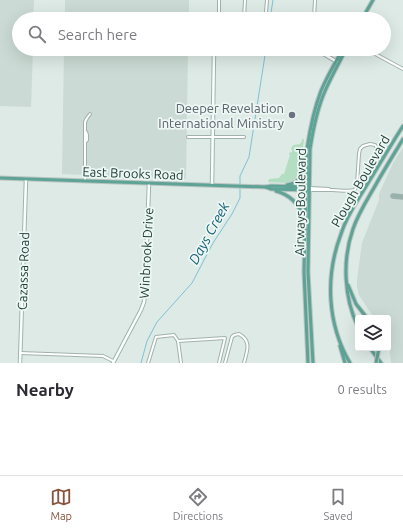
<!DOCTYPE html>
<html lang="en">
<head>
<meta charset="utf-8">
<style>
  :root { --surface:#fff; --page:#f7f7f7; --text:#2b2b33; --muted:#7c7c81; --line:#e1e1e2; --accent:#89523c }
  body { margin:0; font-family:Ubuntu,sans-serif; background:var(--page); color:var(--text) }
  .controls { position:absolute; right:12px; bottom:12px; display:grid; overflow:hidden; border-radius:4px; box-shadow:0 4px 16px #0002 }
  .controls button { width:36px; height:36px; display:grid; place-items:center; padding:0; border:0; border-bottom:1px solid var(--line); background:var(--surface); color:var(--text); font:20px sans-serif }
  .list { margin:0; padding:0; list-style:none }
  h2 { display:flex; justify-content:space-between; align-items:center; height:52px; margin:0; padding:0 16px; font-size:17px }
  h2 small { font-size:13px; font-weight:400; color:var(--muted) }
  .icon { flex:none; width:22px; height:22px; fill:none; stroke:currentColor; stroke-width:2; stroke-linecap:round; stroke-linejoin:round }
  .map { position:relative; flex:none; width:403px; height:363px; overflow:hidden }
  .search { position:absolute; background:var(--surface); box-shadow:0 4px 16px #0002; left:12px; right:12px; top:12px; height:44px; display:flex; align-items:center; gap:10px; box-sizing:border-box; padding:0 14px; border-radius:22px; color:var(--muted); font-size:15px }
  .sheet { height:112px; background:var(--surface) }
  nav { display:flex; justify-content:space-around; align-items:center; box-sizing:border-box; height:56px; border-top:1px solid var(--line); background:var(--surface); font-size:11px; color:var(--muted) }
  nav a { display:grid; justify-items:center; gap:2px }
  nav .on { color:var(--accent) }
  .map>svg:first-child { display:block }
</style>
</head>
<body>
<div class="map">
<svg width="403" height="363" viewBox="0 0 403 363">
  <rect width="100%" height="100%" fill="#ddeae5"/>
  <g fill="#cbdad4">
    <path d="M0,0H34L33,19H19V49H33L31,107L0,106Z"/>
    <rect x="65" y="0" width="124" height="19"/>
    <path d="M64,49H188L186,179L62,174Z"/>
    <path d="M403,147V363H391L388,338V318H375L370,312L359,295L357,287V280L362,243L379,200V194L393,163Z"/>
  </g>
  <path fill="#b3dec2" d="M302,139H304L303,147L301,171L299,176L288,183L268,182L269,179L279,178L282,174H284L290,155L289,154V153L292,152V150L291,149C292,144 296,145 300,144L302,141Z"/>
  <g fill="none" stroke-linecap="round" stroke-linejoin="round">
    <g stroke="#7fc1d4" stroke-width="1">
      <path d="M270,19L273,0"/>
      <path d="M141,363L147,341L157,322L192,283L213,243L232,214L240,198V176L249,157L266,49"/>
    </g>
    <path stroke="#9ab0aa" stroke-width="5.5" d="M393,196L403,197"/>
    <g stroke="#a0b2ad" stroke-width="4">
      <g id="street">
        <path d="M219,0V15L221,19"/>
        <path d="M244,19L245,0"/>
        <path d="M264,19L266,12L267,0"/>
        <path d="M314,19L315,0"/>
        <path d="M366,49L403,69"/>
        <path d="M86,132L87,135V140L86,141"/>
        <path d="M188,137H244"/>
        <path d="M85,181V122L87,118L90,114"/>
        <path d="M310,188L329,189"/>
        <path d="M309,190C317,190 325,190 332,190C340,190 348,192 355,190L357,184L359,154L360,149L363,146L370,144L375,145L378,149"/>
        <path d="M178,341L225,338L219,363"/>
        <path d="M20,353L103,356L113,361"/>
        <path d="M148,363L156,337L174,335L178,341L181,363"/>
        <path d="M225,363L232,337L234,335L239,334C252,341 247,351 244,363"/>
      </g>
    </g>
    <g stroke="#9bb7af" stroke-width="4.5">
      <g id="secondary">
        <path d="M315,49L339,63"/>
        <path d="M212,185L214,49"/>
        <path d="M20,363L26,179"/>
        <path d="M113,363L141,310L144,302L145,292L149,183"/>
      </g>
    </g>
    <g stroke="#bbc4c2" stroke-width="5">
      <g id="primary">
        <path d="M362,19L373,0"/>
        <path d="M0,178L266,187L271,189L307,190"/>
        <path d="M287,185C297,183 301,178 305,168"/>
        <path d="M266,187L271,186L308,187"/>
        <path d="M276,191C291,195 299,204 304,218"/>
        <path d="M348,285L356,304L367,318"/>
        <path d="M358,327C344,298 342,260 353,229C358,214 367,200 375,186C384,170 394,154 403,139"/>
        <path d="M340,346L345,363"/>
        <path d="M370,348L381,363"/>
        <path d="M308,363L304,272L307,149C310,129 314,109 321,91C327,76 335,63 343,49"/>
        <path d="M313,363L308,272L310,149C313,130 317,109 325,91C331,77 339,63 346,49"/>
        <path d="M350,363C327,324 325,276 341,234C346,217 356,203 365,188C378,167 390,146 403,126"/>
      </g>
    </g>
    <use href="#street" stroke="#fff" stroke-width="2"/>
    <use href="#secondary" stroke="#fff" stroke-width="2.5"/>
    <use href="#primary" stroke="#5da396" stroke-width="3"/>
    <g stroke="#bbc4c2" stroke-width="5" stroke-linecap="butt">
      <path id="primary-bridge" d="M376,363L379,348"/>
    </g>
    <use href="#primary-bridge" stroke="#5da396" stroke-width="3"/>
  </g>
  <circle fill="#6b7280" stroke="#edf7f3" stroke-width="1.5" cx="292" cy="115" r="4"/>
  <g text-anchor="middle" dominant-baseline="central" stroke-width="3.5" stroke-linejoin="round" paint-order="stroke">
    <g font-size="13" fill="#5b616d" stroke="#edf7f3" text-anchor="end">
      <text x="284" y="108">Deeper Revelation<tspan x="284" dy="15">International Ministry</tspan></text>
    </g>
    <g font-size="13" fill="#1d3a35" stroke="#edf7f3">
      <text transform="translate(133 173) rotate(2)">East Brooks Road</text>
      <text transform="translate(360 181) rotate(-60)">Plough Boulevard</text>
      <text transform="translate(300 202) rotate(-89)">Airways Boulevard</text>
      <text transform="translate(146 253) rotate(-87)">Winbrook Drive</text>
      <text transform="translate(23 271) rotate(-88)">Cazassa Road</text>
    </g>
    <g font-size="14" font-style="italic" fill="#146179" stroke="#edf7f3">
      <text transform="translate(209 233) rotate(-61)">Days Creek</text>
    </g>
  </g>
</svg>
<div class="controls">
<button><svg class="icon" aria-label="layers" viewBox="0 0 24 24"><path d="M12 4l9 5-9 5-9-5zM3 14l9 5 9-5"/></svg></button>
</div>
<div class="search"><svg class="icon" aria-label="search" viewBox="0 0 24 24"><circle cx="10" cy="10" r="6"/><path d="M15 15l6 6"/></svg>Search here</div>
</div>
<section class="sheet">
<h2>Nearby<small>0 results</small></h2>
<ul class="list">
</ul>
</section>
<nav>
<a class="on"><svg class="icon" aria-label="map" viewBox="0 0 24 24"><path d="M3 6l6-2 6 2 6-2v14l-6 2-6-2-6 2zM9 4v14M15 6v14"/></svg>Map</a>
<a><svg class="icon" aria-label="directions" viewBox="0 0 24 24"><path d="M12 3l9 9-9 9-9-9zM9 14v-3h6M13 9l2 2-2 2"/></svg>Directions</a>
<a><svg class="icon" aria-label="saved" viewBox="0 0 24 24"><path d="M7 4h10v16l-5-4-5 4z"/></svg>Saved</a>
</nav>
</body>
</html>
